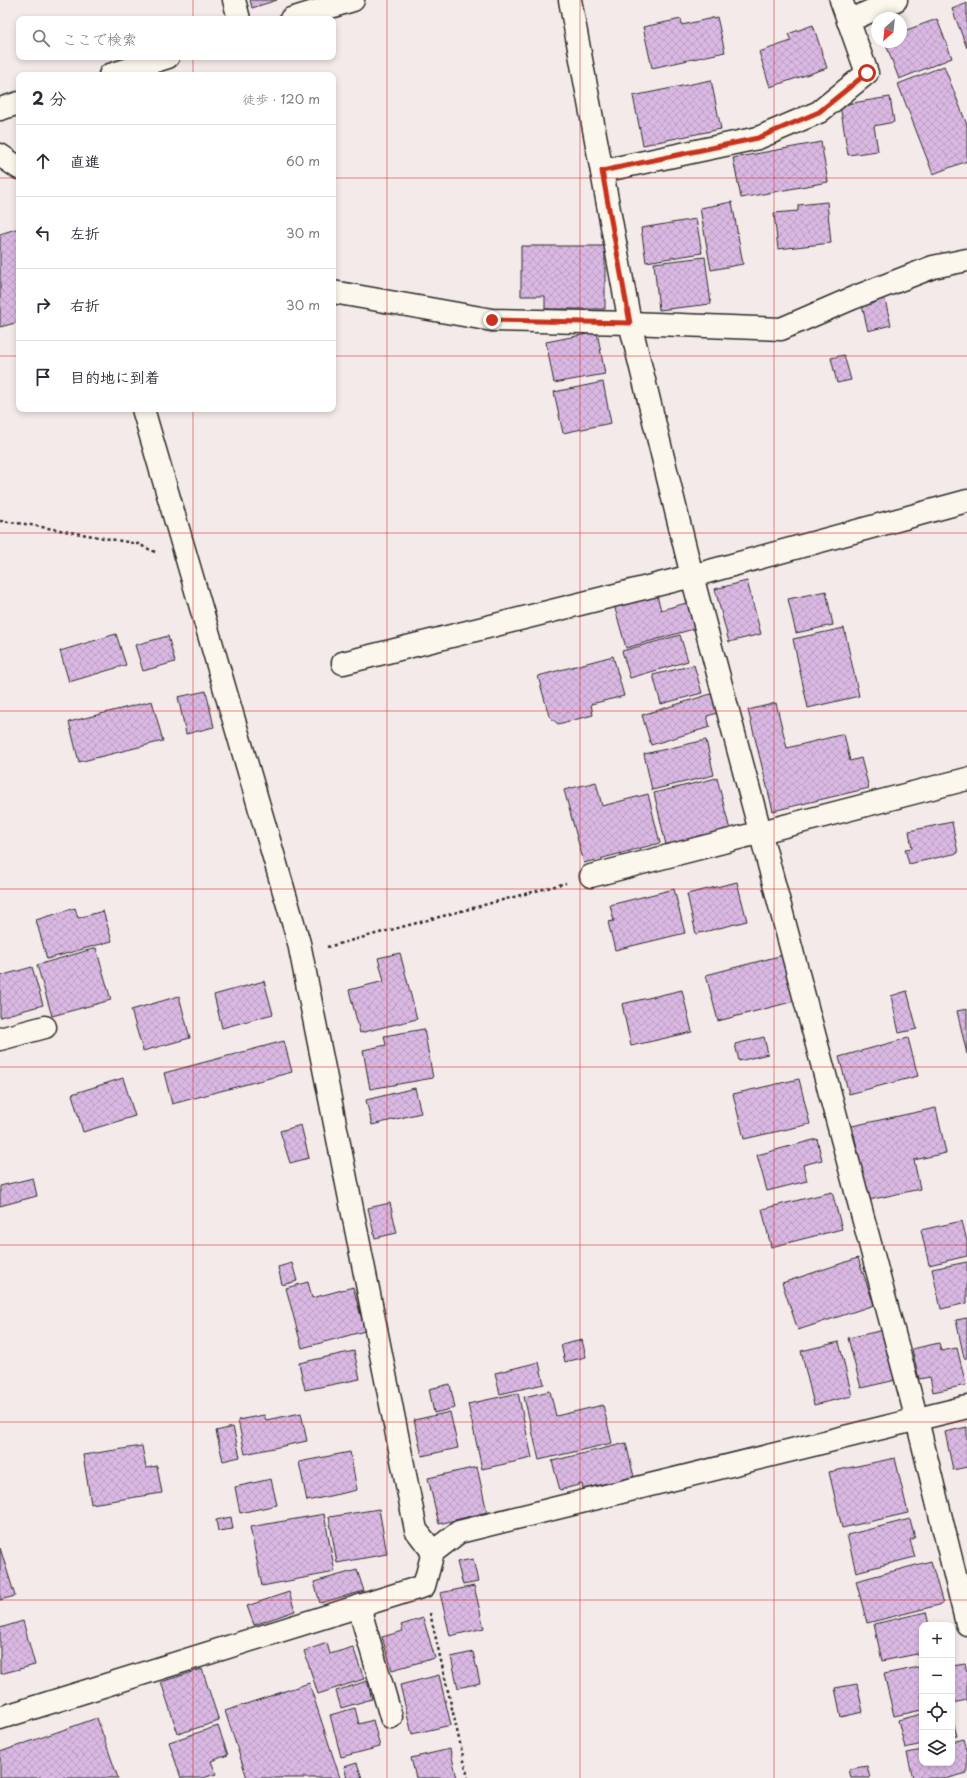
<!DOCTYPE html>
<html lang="ja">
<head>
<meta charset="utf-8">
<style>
  :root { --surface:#fff; --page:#f7f7f7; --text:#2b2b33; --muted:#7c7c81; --line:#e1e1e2 }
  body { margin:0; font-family:"Playpen Sans","Klee One",sans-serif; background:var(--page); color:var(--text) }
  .controls { position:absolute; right:12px; bottom:12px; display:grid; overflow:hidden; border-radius:8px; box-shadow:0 2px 6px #0003 }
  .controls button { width:36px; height:36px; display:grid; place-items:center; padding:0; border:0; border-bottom:1px solid var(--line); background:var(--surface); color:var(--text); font:20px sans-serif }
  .compass { position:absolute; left:871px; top:12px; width:36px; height:36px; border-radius:50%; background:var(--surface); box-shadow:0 2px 6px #0003; rotate:207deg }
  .stop { position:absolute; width:12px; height:12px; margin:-9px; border:3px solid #c8321e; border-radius:50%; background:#fff }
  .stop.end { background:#c8321e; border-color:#fff; box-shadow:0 1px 4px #0008 }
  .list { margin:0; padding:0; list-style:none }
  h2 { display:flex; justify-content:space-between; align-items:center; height:52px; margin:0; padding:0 16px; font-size:17px }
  h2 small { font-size:13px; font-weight:400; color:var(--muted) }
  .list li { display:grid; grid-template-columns:26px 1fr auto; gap:12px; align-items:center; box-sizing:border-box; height:72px; padding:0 16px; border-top:1px solid var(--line) }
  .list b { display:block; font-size:15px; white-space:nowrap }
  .list em { font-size:13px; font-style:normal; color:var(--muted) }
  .icon { flex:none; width:22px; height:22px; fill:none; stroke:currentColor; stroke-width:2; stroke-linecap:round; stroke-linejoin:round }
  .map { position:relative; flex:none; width:967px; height:1778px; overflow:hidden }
  .search { position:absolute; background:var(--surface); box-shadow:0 2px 6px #0003; left:16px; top:16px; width:320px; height:44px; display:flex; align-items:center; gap:10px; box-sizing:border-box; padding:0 14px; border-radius:8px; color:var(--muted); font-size:15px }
  .panel { position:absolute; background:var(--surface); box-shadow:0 2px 6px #0003; left:16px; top:72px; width:320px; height:340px; border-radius:8px }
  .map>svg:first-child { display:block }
</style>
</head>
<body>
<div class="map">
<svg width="967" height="1778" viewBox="0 0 967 1778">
  <defs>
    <pattern id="building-cross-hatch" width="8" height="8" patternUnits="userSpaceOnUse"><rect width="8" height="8" fill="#dab8e3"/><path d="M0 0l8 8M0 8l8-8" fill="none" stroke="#bb9ec3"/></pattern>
  </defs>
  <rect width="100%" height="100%" fill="#f4eaea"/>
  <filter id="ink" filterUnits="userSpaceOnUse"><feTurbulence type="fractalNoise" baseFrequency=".025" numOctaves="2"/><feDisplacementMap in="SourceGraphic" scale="8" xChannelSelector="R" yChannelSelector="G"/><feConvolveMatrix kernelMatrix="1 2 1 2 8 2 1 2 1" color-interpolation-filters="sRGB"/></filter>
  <g filter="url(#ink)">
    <g fill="url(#building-cross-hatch)" stroke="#2b2b2b">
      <path d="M250,0H277L252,8Z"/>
      <path d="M967,3V48L952,9Z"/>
      <path d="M717,17L725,52L652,68L643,27L681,19L682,25Z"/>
      <path d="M937,19L952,58L899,79L885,42H901V32Z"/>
      <path d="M813,25L827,68L770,87L759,52L791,41L788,34Z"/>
      <path d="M944,66L967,125V161L933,174L898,84Z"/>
      <path d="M711,80L721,129L643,145L633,96Z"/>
      <path d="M890,97L894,122L874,126L878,151L848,155L840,105Z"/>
      <path d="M821,142L828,182L741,198L733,158Z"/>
      <path d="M732,202L743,264L711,270L700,208Z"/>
      <path d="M827,202L831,243L778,249L774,213L798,211V205Z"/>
      <path d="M696,219L702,253L646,262L641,228Z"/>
      <path d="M19,228V322L0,327V234Z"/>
      <path d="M521,246H605V309H545V296H521Z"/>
      <path d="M705,257L711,304L659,310L654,263Z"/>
      <path d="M884,296L891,325L868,331L861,301Z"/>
      <path d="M597,332L605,374L554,383L546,342Z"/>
      <path d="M844,355L851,380L837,383L831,358Z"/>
      <path d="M603,382L611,423L563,433L554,392Z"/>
      <path d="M747,581L761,634L729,642L715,589Z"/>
      <path d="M826,591L833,625L796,633L788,599Z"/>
      <path d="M656,593L661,610L690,602L697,628L626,648L614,605Z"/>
      <path d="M844,628L859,696L808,708L793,639Z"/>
      <path d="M116,634L126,665L69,682L60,651Z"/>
      <path d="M680,635L688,661L630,678L622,651Z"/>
      <path d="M168,636L175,662L143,671L135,645Z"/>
      <path d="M613,656L624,696L591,704L593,715L558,724L549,716L538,676Z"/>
      <path d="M694,665L702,693L661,704L653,675Z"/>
      <path d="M206,691L214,727L186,734L178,697Z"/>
      <path d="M714,693L721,712L707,716L710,727L651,745L642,715Z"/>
      <path d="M152,701L163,741L79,762L69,722Z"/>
      <path d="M776,703L787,748L844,734L850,761L861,758L869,788L773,811L748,710Z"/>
      <path d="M706,740L714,775L652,790L644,754Z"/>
      <path d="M717,778L730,830L666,845L654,793Z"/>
      <path d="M596,782L602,806L648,794L660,843L584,863L564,790Z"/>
      <path d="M952,822L958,853L909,864L905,849L912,848L909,831Z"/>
      <path d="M737,882L747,921L696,934L687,894Z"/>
      <path d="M674,889L685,933L615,950L608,922L614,921L610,905Z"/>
      <path d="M75,908L78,918L103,911L112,941L47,959L36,920Z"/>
      <path d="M96,948L111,1000L52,1016L37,965Z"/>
      <path d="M400,953L417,1019L360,1033L349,990L384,981L378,958Z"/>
      <path d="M783,955L795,1001L718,1021L706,975Z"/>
      <path d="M32,967L43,1005L0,1017V976Z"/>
      <path d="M264,981L273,1014L222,1028L214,995Z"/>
      <path d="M682,990L692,1032L631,1046L622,1004Z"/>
      <path d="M907,991L917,1029L899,1033L891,996Z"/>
      <path d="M179,996L190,1038L143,1051L131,1010Z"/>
      <path d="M967,1009V1054L957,1011Z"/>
      <path d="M424,1029L433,1078L370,1089L363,1050L386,1045L384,1036Z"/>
      <path d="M764,1037L768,1054L739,1061L735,1044Z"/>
      <path d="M908,1038L918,1076L849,1094L839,1057Z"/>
      <path d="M284,1041L292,1072L172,1104L164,1073Z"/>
      <path d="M123,1078L135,1116L83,1132L72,1094Z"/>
      <path d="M799,1079L810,1124L744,1139L733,1094Z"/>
      <path d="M415,1088L421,1113L372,1125L366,1100Z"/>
      <path d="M936,1108L946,1153L914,1160L920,1189L869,1200L852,1126Z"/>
      <path d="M301,1125L309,1158L290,1163L280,1131Z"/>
      <path d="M817,1139L822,1160L803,1165L807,1181L767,1191L757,1155Z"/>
      <path d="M33,1178L37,1196L0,1206V1186Z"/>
      <path d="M832,1192L842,1229L771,1247L762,1209Z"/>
      <path d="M390,1203L397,1233L375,1238L368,1208Z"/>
      <path d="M962,1221L967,1241V1256L929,1265L921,1230Z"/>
      <path d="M858,1258L874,1305L798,1330L782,1283Z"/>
      <path d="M967,1262V1303L941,1309L932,1269Z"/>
      <path d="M292,1263L297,1281L282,1285L278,1267Z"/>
      <path d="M308,1282L312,1298L353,1287L365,1331L302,1348L286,1288Z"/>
      <path d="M967,1318V1358H964L956,1320Z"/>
      <path d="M884,1330L896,1380L861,1388L848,1338Z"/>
      <path d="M582,1340L586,1357L565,1362L561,1345Z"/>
      <path d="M839,1342L852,1396L814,1405L801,1351Z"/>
      <path d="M939,1343L941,1351L957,1348L966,1385L933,1392L930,1377L919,1379L912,1349Z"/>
      <path d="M354,1351L360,1379L305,1390L299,1363Z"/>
      <path d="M539,1362L544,1384L500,1394L495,1373Z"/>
      <path d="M450,1384L455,1408L434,1413L429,1389Z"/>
      <path d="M550,1391L556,1416L603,1405L612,1443L539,1460L524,1397Z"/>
      <path d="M518,1393L532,1458L482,1469L468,1404Z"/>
      <path d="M450,1412L458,1448L422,1456L414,1420Z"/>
      <path d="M301,1413L307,1441L245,1454L238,1420L264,1415L266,1420Z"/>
      <path d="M233,1427L240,1457L223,1461L216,1431Z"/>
      <path d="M967,1427V1467L953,1470L945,1432Z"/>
      <path d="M626,1443L634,1477L583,1489L582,1484L560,1490L552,1461Z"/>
      <path d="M142,1446L146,1468L157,1466L162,1493L91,1504L83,1455Z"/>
      <path d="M350,1452L357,1490L307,1501L299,1462Z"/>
      <path d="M895,1458L908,1513L842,1528L829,1472Z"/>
      <path d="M477,1467L487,1512L439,1524L428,1478Z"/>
      <path d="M271,1479L277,1505L240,1513L235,1487Z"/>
      <path d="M379,1509L387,1554L337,1563L329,1517Z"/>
      <path d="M324,1514L335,1572L262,1586L250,1527Z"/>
      <path d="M231,1517L233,1529L218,1531L216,1520Z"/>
      <path d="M910,1519L915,1538L910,1540L915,1557L856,1572L847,1535Z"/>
      <path d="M0,1548L15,1596L0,1600Z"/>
      <path d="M473,1559L478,1582L463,1585L457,1562Z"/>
      <path d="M931,1561L943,1604L867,1623L856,1581Z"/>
      <path d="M357,1570L364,1591L320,1603L314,1582Z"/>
      <path d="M474,1586L484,1628L450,1636L440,1593Z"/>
      <path d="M289,1592L295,1611L254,1625L247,1606Z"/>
      <path d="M926,1612L929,1625H922V1653L882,1661L874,1624Z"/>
      <path d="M423,1618L435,1658L392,1670L382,1637L403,1631L401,1625Z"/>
      <path d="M23,1621L35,1665L0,1674V1628Z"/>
      <path d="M327,1643L330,1654L353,1647L364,1679L318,1694L304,1651Z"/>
      <path d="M473,1652L480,1683L458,1688L451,1657Z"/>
      <path d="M965,1664L967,1671V1700L952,1703V1666Z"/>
      <path d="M919,1667L920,1674L922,1673V1710L894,1716L884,1674Z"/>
      <path d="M202,1669L219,1721L178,1734L161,1682Z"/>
      <path d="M439,1675L451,1725L412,1734L400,1685Z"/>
      <path d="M367,1681L372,1699L341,1708L336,1691Z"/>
      <path d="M309,1683L340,1778H247L225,1711Z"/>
      <path d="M857,1684L863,1712L841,1717L835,1688Z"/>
      <path d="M355,1708L359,1724L373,1720L380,1747L341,1757L330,1715Z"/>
      <path d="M922,1714V1744L905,1748L898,1720Z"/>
      <path d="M952,1717L957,1736L952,1737Z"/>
      <path d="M97,1718L118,1778H0V1752Z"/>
      <path d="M218,1726L228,1755L211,1761L216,1774L203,1778H181L169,1742Z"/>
      <path d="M964,1739L967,1750V1773L949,1778H913L907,1753L922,1750V1763H952V1742Z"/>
      <path d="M450,1749L457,1778H416L411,1758Z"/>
      <path d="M357,1763L362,1778H347L344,1767Z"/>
      <path d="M867,1766L870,1778H851L849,1769Z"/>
    </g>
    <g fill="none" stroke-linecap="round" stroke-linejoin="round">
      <g stroke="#2b2b2b" stroke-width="25">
        <g id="minor">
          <path d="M234,0L239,19"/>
          <path d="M570,0L630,323L692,576L917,1420L967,1624"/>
          <path d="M291,19L353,0"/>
          <path d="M848,21L896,0"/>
          <path d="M110,75L168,57"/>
          <path d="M0,109L19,103"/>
          <path d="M0,155L19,168"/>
          <path d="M602,171L758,138L819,112L867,73L841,0"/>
          <path d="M333,292L492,320L630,323L781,329L853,298L933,267L967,260"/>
          <path d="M143,409L299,943L416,1530L433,1552"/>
          <path d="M343,663L692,576L967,501"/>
          <path d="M591,876L967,779"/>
          <path d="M0,1039L45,1027"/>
          <path d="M359,1607L391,1717"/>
          <path d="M0,1718L424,1586L433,1552L459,1532L967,1407"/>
        </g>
      </g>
      <g stroke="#2b2b2b" stroke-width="2.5" stroke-dasharray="3 3" stroke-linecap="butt">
        <path d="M0,521L25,524L138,544L155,552"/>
        <path d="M327,947L566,883"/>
        <path d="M430,1613L468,1778"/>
      </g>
      <use href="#minor" stroke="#fbf7ec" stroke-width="22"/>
    </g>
  </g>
  <g fill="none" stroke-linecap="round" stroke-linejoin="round" filter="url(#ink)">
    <path stroke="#c8321e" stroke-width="5" d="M492,320L630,323L602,171L758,138L819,112L867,73"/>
  </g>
  <path fill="none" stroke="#d62828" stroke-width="1" stroke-opacity="0.55" d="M193,0V19M387,0V1778M580,0V1778M774,0V1778M193,57V75M0,178H19M333,178H967M0,356H19M333,356H967M193,409V1778M0,533H967M0,711H967M0,889H967M0,1067H967M0,1245H967M0,1422H967M0,1600H967"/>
</svg>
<div class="controls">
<button>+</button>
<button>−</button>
<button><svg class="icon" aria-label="locate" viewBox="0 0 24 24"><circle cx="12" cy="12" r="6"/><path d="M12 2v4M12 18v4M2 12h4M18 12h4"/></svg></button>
<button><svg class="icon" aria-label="layers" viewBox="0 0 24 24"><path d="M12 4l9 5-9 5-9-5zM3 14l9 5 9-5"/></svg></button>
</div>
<svg class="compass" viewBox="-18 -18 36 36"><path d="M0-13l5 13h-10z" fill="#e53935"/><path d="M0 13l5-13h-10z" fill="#7c7c81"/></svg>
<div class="stop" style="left:867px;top:73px"></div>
<div class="stop end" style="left:492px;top:320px"></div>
<div class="search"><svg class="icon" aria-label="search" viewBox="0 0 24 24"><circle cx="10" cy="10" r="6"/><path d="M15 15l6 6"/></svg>ここで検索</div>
<section class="panel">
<h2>2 分<small>徒歩 · 120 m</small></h2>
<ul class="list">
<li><svg class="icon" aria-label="ahead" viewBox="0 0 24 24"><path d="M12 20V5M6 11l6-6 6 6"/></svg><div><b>直進</b></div><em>60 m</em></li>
<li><svg class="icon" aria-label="left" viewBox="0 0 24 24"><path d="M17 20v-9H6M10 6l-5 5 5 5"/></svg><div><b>左折</b></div><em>30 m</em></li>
<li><svg class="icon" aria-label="right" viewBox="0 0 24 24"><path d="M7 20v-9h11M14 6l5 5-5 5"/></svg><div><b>右折</b></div><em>30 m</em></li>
<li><svg class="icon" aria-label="arrive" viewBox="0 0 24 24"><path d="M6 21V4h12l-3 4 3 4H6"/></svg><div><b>目的地に到着</b></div></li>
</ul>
</section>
</div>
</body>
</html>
